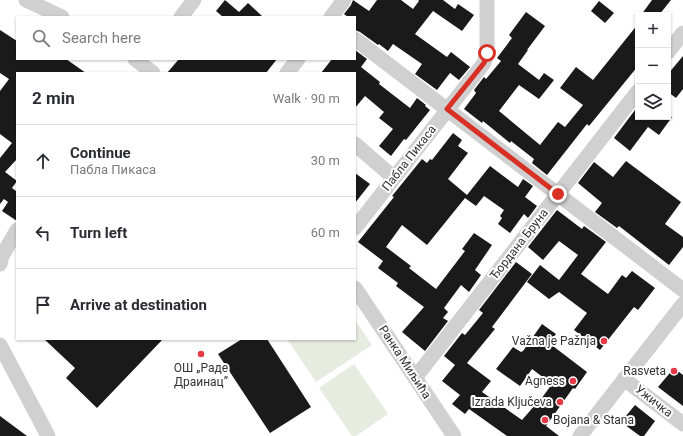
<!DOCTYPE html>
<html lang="en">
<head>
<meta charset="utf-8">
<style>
  :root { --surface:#fff; --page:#f2f2f3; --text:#2b2b33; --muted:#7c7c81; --line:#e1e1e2 }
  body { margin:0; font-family:Roboto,sans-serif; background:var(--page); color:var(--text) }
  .controls { position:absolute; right:12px; top:12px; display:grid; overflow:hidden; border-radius:0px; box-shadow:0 1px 3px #0004 }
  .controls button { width:36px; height:36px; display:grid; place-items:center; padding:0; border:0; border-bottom:1px solid var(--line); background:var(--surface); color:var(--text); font:20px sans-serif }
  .stop { position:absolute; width:12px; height:12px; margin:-9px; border:3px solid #d93025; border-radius:50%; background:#fff }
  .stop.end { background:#d93025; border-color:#fff; box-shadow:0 1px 4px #0008 }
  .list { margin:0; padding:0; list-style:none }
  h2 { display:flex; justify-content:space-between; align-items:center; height:52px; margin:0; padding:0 16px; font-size:17px }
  h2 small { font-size:13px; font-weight:400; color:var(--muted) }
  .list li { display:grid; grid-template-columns:26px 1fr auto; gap:12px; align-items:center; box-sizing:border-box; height:72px; padding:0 16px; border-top:1px solid var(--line) }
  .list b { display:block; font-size:15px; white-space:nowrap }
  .list p { margin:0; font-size:13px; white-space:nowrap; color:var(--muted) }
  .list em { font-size:13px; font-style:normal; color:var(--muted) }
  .icon { flex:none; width:22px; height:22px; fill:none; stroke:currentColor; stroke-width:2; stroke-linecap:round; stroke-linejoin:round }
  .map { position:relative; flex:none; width:683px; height:436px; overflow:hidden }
  .search { position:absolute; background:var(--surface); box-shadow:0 1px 3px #0004; left:16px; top:16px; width:340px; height:44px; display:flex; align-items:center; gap:10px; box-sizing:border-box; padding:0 14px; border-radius:0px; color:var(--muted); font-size:15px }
  .panel { position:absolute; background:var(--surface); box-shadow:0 1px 3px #0004; left:16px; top:72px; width:340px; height:268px; border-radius:0px }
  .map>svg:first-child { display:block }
</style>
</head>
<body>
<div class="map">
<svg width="683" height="436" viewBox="0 0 683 436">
  <rect width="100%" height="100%" fill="#fff"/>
  <g fill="#e6ecdf">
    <path d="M355,320L372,345L316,382L287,339H355Z"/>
    <path d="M354,364L388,414L356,436H352L319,388Z"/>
  </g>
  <g fill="#1a1a1a">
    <path d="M225,0L239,12L248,3L263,17H223L216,11Z"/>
    <path d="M353,0L369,11L377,0H401L413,9L419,1L418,0H443L455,9L458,4L474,15L462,31L433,11L415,34L447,57L451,52L470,67L459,80L450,73L437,90L415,74L422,64L393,44L388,51L379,44L378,45L360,32L355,30V17H348L344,14L351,5Z"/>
    <path d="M652,0H671L659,15H641Z"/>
    <path d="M599,1L614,13L605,23L591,11Z"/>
    <path d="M526,12L545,26L527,50H528L518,64L539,80L544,73L554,80L539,99L519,85L499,111L540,145L558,122L565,127L583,105L560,88L576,67L593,80L638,24V66L589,126L587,124L547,175L532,163L534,159L511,141L510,143L483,121L482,123L464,109L476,93L474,90L484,77L486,79L501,61L497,58L512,38L509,35Z"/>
    <path d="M0,30L17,41V59H66L86,73H17V159L5,172L17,181L12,188L16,191L17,189V221L2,211L8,202L4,199L0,204V158L12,143L0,134V91L9,79L0,73Z"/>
    <path d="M355,50L367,59L361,67L380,82L379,84L410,108L417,98L426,105L425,106L430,110L406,140L404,139L391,156L379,146L393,129L379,118L384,112L365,96L355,108V73H321L332,59H355Z"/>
    <path d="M683,56V89L676,98L668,92V74Z"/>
    <path d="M179,59H277L266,73H167Z"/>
    <path d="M638,106V117H672L659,135L648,127L630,151L614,138Z"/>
    <path d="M453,133L462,140L458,146L468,153L448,179L467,195L490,166L518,187L523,179L533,186L525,197L537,206L528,218L524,214L510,233L498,224L502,218L500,216L504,210L484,196L476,206L465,198L427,245L402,225L386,247L411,266L409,268L436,289L465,251L462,249L474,233L492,245L475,270L481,275L469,292L461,285L444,308L448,312L443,318L448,321L425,351L402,332L424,307L396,286L398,283L378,268L383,261L358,242L394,197L392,196L422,159L427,163L430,159L432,160Z"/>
    <path d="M626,161L681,202L665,224L683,237V247L669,265L619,226L617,228L595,212L602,203L578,183L594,162L613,177Z"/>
    <path d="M355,173L370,184L355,203Z"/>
    <path d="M557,210L582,229L584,226L606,242L581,274L608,294L622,275L626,278L632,271L655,288L638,310L634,307L600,350L574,330L587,313L559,292L549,299L527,282L540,265L559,280L578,255L559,241L543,260L528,247Z"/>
    <path d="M516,262L532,274L492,327L495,329L467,363L491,381L482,392L522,420L535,405L536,406L552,384L532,369L520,386L496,369L513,347L521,352L523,351L542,324L556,334L549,343L587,372L575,389L573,388L546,426L559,436H507L469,409L465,414L452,404L460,395L442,381L455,365L444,356L462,333L465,335L483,313L479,310Z"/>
    <path d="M44,339H163L97,408L66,378L75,368Z"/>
    <path d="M242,339H267L311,407L270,433L218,354Z"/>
    <path d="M674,368L683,375V406L658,387Z"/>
    <path d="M635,405L655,421L644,436H640L621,422Z"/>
    <path d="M0,416L27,436H0Z"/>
  </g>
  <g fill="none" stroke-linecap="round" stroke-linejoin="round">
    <g stroke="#d0d0d0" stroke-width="15">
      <path d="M26,0L62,17"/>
      <path d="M181,17L194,0"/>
      <path d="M331,17L344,0"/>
      <path d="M355,39L683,290"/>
      <path d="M668,52L683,33"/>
      <path d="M135,59L153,73"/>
      <path d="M287,73L298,59"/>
      <path d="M355,144L394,178"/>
      <path d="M355,228L484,63L487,53V0"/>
      <path d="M0,264L2,256L17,230"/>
      <path d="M355,288L454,436"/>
      <path d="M0,345L48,436"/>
      <path d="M415,378L638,91"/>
      <path d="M624,379L683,424"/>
      <path d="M580,436L683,304"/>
    </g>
  </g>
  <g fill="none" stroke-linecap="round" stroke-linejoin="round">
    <path stroke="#d93025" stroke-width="5" d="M487,53L484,63L447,109L558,194"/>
  </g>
  <g fill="#e63946" stroke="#fff" stroke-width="1.5">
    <circle cx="604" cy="341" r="4"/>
    <circle cx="201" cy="354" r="4"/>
    <circle cx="674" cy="371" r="4"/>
    <circle cx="573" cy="381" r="4"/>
    <circle cx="560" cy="402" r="4"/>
    <circle cx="545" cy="420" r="4"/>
  </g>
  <g text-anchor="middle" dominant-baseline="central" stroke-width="4" stroke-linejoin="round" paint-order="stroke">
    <g font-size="12" fill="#333" stroke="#fff">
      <text transform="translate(409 158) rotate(-52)">Пабла Пикаса</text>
      <text transform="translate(519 244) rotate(-52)">Ђордана Бруна</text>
      <text transform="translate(405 362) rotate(57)">Ранка Миљића</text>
      <text transform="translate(654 401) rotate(38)">Ужичка</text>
    </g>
    <g font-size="12" fill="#333" stroke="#fff" text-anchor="end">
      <text x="596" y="341">Važna je Pažnja</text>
      <text x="201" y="368" text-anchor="middle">ОШ „Раде<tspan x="201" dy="14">Драинац”</tspan></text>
      <text x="666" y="371">Rasveta</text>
      <text x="565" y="381">Agness</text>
      <text x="552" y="402">Izrada Ključeva</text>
      <text x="553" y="420" text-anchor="start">Bojana &amp; Stana</text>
    </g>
  </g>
</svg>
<div class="controls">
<button>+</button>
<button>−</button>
<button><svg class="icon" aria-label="layers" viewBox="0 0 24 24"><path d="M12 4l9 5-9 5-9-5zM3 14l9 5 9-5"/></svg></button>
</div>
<div class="stop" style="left:487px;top:53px"></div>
<div class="stop end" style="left:558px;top:194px"></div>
<div class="search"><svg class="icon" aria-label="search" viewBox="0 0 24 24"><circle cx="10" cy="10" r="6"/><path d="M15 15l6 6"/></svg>Search here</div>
<section class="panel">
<h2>2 min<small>Walk · 90 m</small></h2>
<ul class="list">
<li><svg class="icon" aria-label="ahead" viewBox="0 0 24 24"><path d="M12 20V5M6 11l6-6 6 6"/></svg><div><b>Continue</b><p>Пабла Пикаса</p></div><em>30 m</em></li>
<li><svg class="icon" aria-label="left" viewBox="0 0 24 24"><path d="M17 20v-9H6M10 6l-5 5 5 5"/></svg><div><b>Turn left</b></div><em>60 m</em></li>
<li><svg class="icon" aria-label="arrive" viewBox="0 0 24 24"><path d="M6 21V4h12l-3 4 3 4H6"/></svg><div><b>Arrive at destination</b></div></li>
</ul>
</section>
</div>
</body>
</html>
